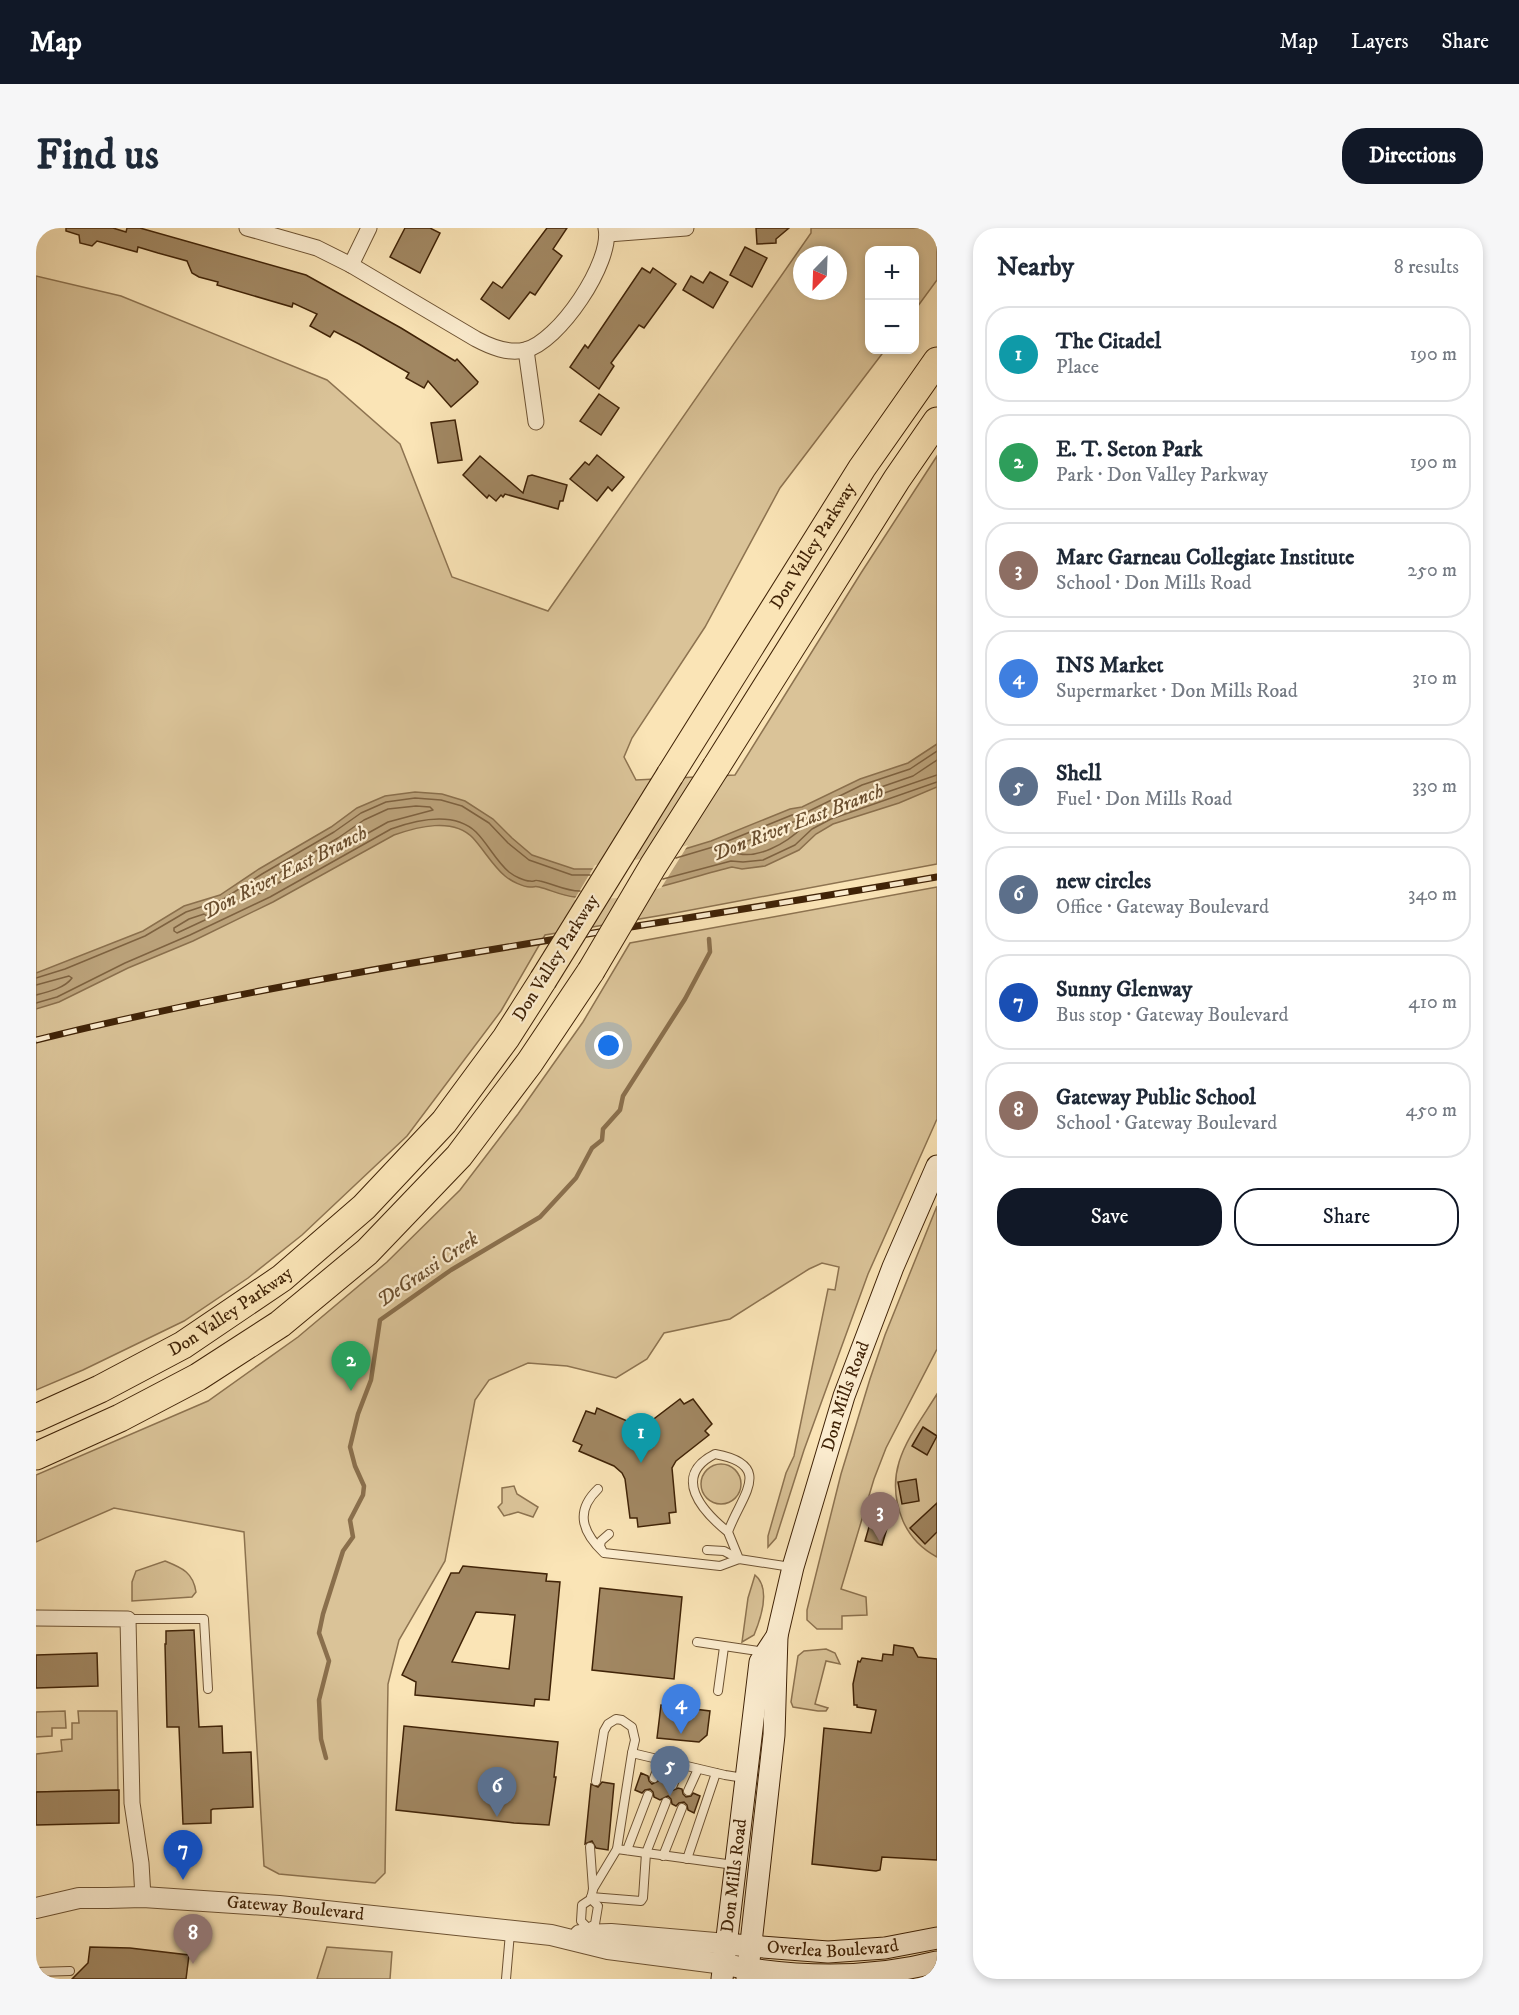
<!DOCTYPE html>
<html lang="en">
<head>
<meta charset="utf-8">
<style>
  :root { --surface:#fff; --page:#f6f6f7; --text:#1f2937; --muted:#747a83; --line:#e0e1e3; --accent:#111827 }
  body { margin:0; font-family:"IM FELL DW Pica",serif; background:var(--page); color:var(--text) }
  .controls { position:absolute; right:18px; top:18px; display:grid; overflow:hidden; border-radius:12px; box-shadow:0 3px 9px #0003 }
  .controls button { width:54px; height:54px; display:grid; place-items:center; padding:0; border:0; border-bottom:2px solid var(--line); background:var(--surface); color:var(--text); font:30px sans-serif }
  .compass { position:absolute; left:757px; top:18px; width:54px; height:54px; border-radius:50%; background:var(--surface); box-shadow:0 3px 9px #0003; rotate:203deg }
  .you { position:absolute; left:573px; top:818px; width:21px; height:21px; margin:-15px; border:4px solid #fff; border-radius:50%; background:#1a73e8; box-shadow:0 0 0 9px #1a73e833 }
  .badge { display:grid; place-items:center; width:39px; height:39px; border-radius:50%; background:var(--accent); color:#fff; font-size:20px; font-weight:700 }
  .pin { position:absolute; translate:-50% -50px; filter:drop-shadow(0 2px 3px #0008) }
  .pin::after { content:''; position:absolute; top:32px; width:21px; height:18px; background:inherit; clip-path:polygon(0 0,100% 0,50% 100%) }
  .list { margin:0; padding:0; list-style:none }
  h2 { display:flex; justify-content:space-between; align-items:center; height:78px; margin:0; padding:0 24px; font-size:26px }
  h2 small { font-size:20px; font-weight:400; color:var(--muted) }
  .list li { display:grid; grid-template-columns:39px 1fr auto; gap:18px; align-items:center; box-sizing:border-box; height:96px; margin:0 12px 12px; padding:0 12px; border:2px solid var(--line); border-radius:24px }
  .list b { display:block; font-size:22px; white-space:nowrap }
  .list p { margin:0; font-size:20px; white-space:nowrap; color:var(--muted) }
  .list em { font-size:20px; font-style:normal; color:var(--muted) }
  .actions { display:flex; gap:12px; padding:18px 24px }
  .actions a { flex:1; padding:14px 0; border:2px solid var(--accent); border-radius:24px; text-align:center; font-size:21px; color:var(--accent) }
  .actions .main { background:var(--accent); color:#fff }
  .map { position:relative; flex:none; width:901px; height:1751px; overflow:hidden; border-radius:24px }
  header { display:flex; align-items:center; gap:36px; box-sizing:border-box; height:84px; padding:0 30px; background:var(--accent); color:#fff }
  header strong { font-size:28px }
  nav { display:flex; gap:33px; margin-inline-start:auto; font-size:21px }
  .intro { display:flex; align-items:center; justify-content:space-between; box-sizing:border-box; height:144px; padding:0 36px }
  h1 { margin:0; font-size:42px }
  .button { padding:15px 27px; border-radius:24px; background:var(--accent); color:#fff; font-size:21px; font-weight:700 }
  main { display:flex; gap:36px; padding:0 36px }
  aside { flex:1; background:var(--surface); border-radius:24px; box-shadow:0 3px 9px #0003 }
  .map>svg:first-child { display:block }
</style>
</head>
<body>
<header>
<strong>Map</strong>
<nav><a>Map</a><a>Layers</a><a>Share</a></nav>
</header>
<div class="intro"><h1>Find us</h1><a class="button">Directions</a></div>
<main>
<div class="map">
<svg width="901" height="1751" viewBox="0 0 901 1751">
  <rect width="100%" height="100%" fill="#fae4b6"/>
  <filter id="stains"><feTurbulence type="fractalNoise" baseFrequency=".00333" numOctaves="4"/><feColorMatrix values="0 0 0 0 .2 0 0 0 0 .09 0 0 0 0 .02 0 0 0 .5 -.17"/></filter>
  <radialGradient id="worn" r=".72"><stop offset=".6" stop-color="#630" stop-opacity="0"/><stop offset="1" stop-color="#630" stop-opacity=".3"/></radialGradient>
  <g fill="#dac398" stroke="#8d7350" stroke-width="1.5" fill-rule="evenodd">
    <path d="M775,0H901V52L879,82L878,22H834V122H849L744,260L669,399L596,510L588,529L600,552L699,547L825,345L901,228V636L639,685L509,707L465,783L371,908L266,1007L212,1050L148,1093L47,1142L0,1162V48L85,68L291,152L364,216L416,349L512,383L775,5ZM766,27H802V63H766Z"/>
    <path d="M901,659V891L832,1046L768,1222L740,1310L732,1319V1308L750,1245L758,1228L792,1061L799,1062L803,1039L786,1035L773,1041L694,1091L628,1105L611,1131L580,1150L531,1138L492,1135L453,1152L439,1172L409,1333L363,1412L352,1456L349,1645L339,1655L243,1646L228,1638L208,1304L78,1280L0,1314V1247L172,1173L262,1109L351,1034L424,962L482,886L547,794L594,715Z"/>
    <path d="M901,978V1121L850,1220L838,1251L805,1361L830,1369L831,1387L806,1388V1401H781L771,1392V1382L805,1246L834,1151L849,1107Z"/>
    <path d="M901,1166V1329C886,1321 874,1309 867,1293C845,1241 875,1208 901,1166Z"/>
    <circle cx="685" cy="1256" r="20"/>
    <path d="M478,1258L481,1266L502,1279L497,1289L482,1284L468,1288L462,1279L466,1275V1260Z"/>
    <path d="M129,1333C146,1340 157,1344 160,1364L156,1369L96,1373V1354L100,1343Z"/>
    <path d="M719,1347C735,1360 725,1390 718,1407L706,1414L712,1370Z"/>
    <path d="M790,1421L799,1425L804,1436L790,1433L779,1476L792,1480L790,1483H782L757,1479L755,1474L762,1428L768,1423Z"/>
    <path d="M29,1483L30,1500H16V1508L0,1509V1484Z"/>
    <path d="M42,1483H81L82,1562L0,1564V1526L26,1523L25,1512L36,1511V1495H43Z"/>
    <path d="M291,1719L356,1724L354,1751H281Z"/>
  </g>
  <path fill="#bba27a" stroke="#8a6f4c" stroke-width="1.5" d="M901,516V559L863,575L797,596L780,606L763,622L729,638L706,641L696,639C650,650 586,675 539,669C526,668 515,662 503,659C498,658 500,659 494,659C487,659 475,653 469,648C457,638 448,622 437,610C417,589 381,599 358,607L237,674L157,713L92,740L23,774L0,781V745L107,703L148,678L184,667L223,641L295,599L321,580L349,568L379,564L406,566L429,573L457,591L476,610L496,627L538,641H557L606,634L675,613L754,581L766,579L824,551L872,535Z"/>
  <path fill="#fae4b6" d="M652,617L625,660L582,670L538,672L559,637L605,631Z"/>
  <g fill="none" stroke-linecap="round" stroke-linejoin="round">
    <g stroke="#7e6240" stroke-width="1.5">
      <path d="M901,532L877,548L819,568L818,572L822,574L901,547"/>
      <path d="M380,578L394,579L397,582L352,594L230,662L213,670L210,669V665L302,610L328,592L352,581Z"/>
      <path d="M766,593L768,598C752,614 719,635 695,623L697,619L757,594Z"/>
      <path d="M640,630L677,619L756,587L769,585L826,557L874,541L901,523"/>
      <path d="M627,651L695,633L707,634L727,632L759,617L776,601L795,591L901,554"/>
      <path d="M168,686L171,688L169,692L141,705L138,703V700L153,691Z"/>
      <path d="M0,750L29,741L109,708L150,684L186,672L226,646L298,604L325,585L350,574L379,570L405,572L426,578L453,595L472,615L493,632L536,647H554"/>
      <path d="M0,757L33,748L36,750C29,760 12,764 0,767"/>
      <path d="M0,775L21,769L89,735L154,707L234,669L355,601C380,592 418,583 440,604C452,616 460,633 473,644C478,648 488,653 494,653C502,654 496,651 504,653C518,656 529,663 544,663"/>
    </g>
    <path stroke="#8a6f4c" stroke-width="4.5" d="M290,1530L285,1511L283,1472L293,1433L283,1405L287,1386L307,1323L317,1309L314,1292L327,1267L328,1258L319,1238L314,1219L322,1186L335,1152L344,1092L415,1042L504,989L540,950L556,920L566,912L567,901L584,882L587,868L649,771L674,724L673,711"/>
  </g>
  <g fill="#a18762" stroke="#402307" stroke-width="1.5" fill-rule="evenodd">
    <path d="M30,0H77L90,4L91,0H104L270,47L365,100L419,133L421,131L442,154L441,156L415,179L392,153L388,160L370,150L373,145L323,116L298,103L294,109L274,98L281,86L257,75L256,79L181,57L182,54L163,49L156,45L151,33L122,25L102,19L101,24L61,13L56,18L44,15L43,7L30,3Z"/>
    <path d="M369,0H394L404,5L384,45L354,29Z"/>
    <path d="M511,0H531L517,21L526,28L499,67L494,64L473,91L445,71L457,54L466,60Z"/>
    <path d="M720,0H753L740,11V15L721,16Z"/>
    <path d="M709,19L731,30L716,59L694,47Z"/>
    <path d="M606,40L614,45L617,40L640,56L608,100L603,97L575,135L578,138L563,161L534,139L549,117L552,120Z"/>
    <path d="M674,44L692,54L677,80L647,62L655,48L667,55Z"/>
    <path d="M563,166L583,180L565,207L544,193Z"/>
    <path d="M419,192L426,232L402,235L395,195Z"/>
    <path d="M561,227L588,249L576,263L572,259L561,273L534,251L549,234L553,237Z"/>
    <path d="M444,228L487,265L492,248L496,247L531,257L527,273H524L522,281L469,266L467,269L465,267L460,273L453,267L451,270L427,247Z"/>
    <path d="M644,1171L648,1176L657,1171L676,1196L669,1203L673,1207L640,1233L636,1240L640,1284L633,1285L634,1295L602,1299L601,1290H594L589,1251L586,1245L578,1238L543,1223L546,1217L537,1213L550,1183L559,1186L561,1180L598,1196H606L615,1193Z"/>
    <path d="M887,1199L901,1208L891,1227L876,1218Z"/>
    <path d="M880,1251L883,1273L866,1276L862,1254Z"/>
    <path d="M901,1275V1304L889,1316L874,1300Z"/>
    <path d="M835,1292L852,1297L846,1317L829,1313Z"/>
    <path d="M427,1338L511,1346L510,1353L524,1354L513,1472L499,1471L498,1478L379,1467L380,1454L366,1447L415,1345H423ZM440,1384L479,1387L473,1441L416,1434Z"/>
    <path d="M564,1360L646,1369L638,1451L556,1442Z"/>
    <path d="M158,1402L163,1499L186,1498L187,1525L215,1524L217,1579L177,1581L175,1582V1595L147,1596L143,1499H131L129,1416H130V1403Z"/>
    <path d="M858,1417L877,1420L882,1429L901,1431V1632L846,1629L844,1642L840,1643L776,1636L788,1500L835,1505L840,1482L821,1479V1477H818L817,1456L822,1433L824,1434L826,1430L846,1433L847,1426L857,1427Z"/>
    <path d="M61,1425L62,1458L0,1460V1427Z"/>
    <path d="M625,1477L674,1483L671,1507L663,1514L621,1510Z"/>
    <path d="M368,1498L522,1514L518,1549H520L513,1597L478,1595L360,1582Z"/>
    <path d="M605,1545L612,1548L613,1553L616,1556L624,1552L631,1555L632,1560L635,1563L642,1560L646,1561L647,1566L650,1569L655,1568L657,1565L664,1568L658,1585L652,1582L651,1577L648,1574L643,1575L640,1578L636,1576L635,1571L632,1568L624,1572L618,1569L617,1564L614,1561L609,1562L606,1565L599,1562Z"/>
    <path d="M566,1554L578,1556L572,1622L560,1620L556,1613L549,1616L555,1556L562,1559Z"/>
    <path d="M83,1562V1595L0,1597V1564Z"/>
    <path d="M54,1719L94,1720L153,1727L150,1751H36L52,1735Z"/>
  </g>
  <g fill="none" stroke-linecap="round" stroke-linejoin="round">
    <g stroke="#6e5333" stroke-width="10">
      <g id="service">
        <path d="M562,1261C538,1284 547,1305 568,1325L684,1338L703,1331"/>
        <path d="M692,1304C666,1283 635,1248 679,1226C740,1237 704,1269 692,1304L703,1331L755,1339"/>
        <path d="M566,1322L564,1318L565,1313L573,1306"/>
        <path d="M671,1322L688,1323L703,1331"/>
        <path d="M92,1391H168L172,1461"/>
        <path d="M661,1414L729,1424"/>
        <path d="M682,1463L688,1419"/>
        <path d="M618,1550L625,1532"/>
        <path d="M560,1553L568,1503L572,1496L580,1491L586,1492L596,1499L599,1512L596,1525"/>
        <path d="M637,1557L645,1537"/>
        <path d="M652,1563L662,1541"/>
        <path d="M554,1619L557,1661"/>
        <path d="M591,1622L612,1567"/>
        <path d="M627,1628L646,1580"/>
        <path d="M651,1631L680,1545"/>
        <path d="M698,1637L581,1621L596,1525L689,1547L708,1550"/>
        <path d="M555,1669L605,1673L607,1670L610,1625L630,1574"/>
        <path d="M552,1700L545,1693L546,1677L555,1671L557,1661L581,1621"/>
        <path d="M552,1700L559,1696L562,1678L555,1671"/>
        <path d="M0,1744L34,1743"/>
        <path d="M470,1751L474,1705"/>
      </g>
    </g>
    <g stroke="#6e5333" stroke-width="17">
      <g id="minor">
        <path d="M211,0L281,20L315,37L440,111C455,119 472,126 489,122C522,115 577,34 570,0"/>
        <path d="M572,6L650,0"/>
        <path d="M315,37L333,0"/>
        <path d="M490,122L500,194"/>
        <path d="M0,1390L92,1391L96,1575L105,1635L107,1669"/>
      </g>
    </g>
    <g stroke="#6e5333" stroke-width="22">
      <g id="tertiary">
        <path id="s1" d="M0,1680L43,1670H71L107,1669L243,1678L515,1707L572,1721L688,1736"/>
        <path d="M544,1707L575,1706L691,1716"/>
      </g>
    </g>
    <g stroke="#402307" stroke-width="23">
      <g id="secondary">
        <path id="s2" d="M701,1717L792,1724L849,1720L901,1710"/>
        <path d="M697,1738C764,1750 835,1751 901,1734"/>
        <path id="s3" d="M686,1751L724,1434L741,1408"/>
        <path id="s4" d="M711,1751L738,1507L741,1408L757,1339L808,1168L857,1039L901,938"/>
      </g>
    </g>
    <g stroke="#402307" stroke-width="29">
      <g id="motorway">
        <path d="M680,539L861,251L901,193"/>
        <path id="s5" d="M634,547L826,240L901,133"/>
        <path id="s6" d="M0,1190L64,1161L147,1117L246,1050L328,979L408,894L470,810L507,752"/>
        <path d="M0,1228L84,1190L162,1149L244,1096L331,1024L423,928L494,834L555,743"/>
      </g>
    </g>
    <use href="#service" stroke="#fcedd0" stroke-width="8"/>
    <use href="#minor" stroke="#fcedd0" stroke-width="15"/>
    <use href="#tertiary" stroke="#fcedd0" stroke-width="20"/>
    <use href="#secondary" stroke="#fcedd0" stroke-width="21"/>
    <use href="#motorway" stroke="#fae4b6" stroke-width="27"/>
    <g stroke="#402307" stroke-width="7">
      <path id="rail" d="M0,812C296,739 601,701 901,649"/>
    </g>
    <use href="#rail" stroke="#fcedd0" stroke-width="4.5" stroke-dasharray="14" stroke-linecap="butt"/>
    <g stroke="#402307" stroke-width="29" stroke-linecap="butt">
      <g id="motorway-bridge">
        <path d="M555,743L617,638L680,539"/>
        <path d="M507,752L634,547"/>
      </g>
    </g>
    <use href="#motorway-bridge" stroke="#fae4b6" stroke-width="27"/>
  </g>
  <g text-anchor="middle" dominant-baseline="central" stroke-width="4.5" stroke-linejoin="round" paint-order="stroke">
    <g font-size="18" fill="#402307" stroke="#fcedd0">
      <text stroke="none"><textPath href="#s5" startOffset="270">Don Valley Parkway</textPath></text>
      <text transform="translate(520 730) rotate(-58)">Don Valley Parkway</text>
      <text stroke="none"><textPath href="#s6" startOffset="222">Don Valley Parkway</textPath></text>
      <text stroke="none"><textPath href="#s4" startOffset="594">Don Mills Road</textPath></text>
      <text stroke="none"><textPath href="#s3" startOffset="104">Don Mills Road</textPath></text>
      <text stroke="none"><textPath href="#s1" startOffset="261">Gateway Boulevard</textPath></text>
      <text stroke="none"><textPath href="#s2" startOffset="96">Overlea Boulevard</textPath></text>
    </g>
    <g font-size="20" font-style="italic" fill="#6b4f2f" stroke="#fcedd0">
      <text transform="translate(762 595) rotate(-21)">Don River East Branch</text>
      <text transform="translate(249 645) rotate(-27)">Don River East Branch</text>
      <text transform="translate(392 1042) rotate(-34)">DeGrassi Creek</text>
    </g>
  </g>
  <rect width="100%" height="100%" filter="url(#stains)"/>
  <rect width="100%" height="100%" fill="url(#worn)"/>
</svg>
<div class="controls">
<button>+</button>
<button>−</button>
</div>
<svg class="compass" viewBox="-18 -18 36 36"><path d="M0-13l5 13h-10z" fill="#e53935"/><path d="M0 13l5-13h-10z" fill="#747a83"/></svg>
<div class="you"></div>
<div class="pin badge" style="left:605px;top:1235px;background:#0f9aa8">1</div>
<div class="pin badge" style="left:315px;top:1163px;background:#2e9e5b">2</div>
<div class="pin badge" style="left:844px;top:1314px;background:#8d6e63">3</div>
<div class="pin badge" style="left:645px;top:1506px;background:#3f7fe0">4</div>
<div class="pin badge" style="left:634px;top:1568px;background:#5c6f8a">5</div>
<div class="pin badge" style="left:461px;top:1589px;background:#5c6f8a">6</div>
<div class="pin badge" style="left:147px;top:1652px;background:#1a4fb4">7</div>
<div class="pin badge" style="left:157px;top:1736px;background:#8d6e63">8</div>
</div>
<aside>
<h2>Nearby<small>8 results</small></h2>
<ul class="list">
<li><span class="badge" style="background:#0f9aa8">1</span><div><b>The Citadel</b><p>Place</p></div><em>190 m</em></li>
<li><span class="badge" style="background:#2e9e5b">2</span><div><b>E. T. Seton Park</b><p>Park · Don Valley Parkway</p></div><em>190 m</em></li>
<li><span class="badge" style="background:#8d6e63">3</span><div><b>Marc Garneau Collegiate Institute</b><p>School · Don Mills Road</p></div><em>250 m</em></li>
<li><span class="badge" style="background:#3f7fe0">4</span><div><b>INS Market</b><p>Supermarket · Don Mills Road</p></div><em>310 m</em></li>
<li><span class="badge" style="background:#5c6f8a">5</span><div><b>Shell</b><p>Fuel · Don Mills Road</p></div><em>330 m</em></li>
<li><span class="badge" style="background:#5c6f8a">6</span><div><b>new circles</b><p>Office · Gateway Boulevard</p></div><em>340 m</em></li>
<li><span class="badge" style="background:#1a4fb4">7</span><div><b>Sunny Glenway</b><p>Bus stop · Gateway Boulevard</p></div><em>410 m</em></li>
<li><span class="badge" style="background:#8d6e63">8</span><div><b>Gateway Public School</b><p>School · Gateway Boulevard</p></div><em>450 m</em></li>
</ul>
<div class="actions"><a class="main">Save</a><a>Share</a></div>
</aside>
</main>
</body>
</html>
